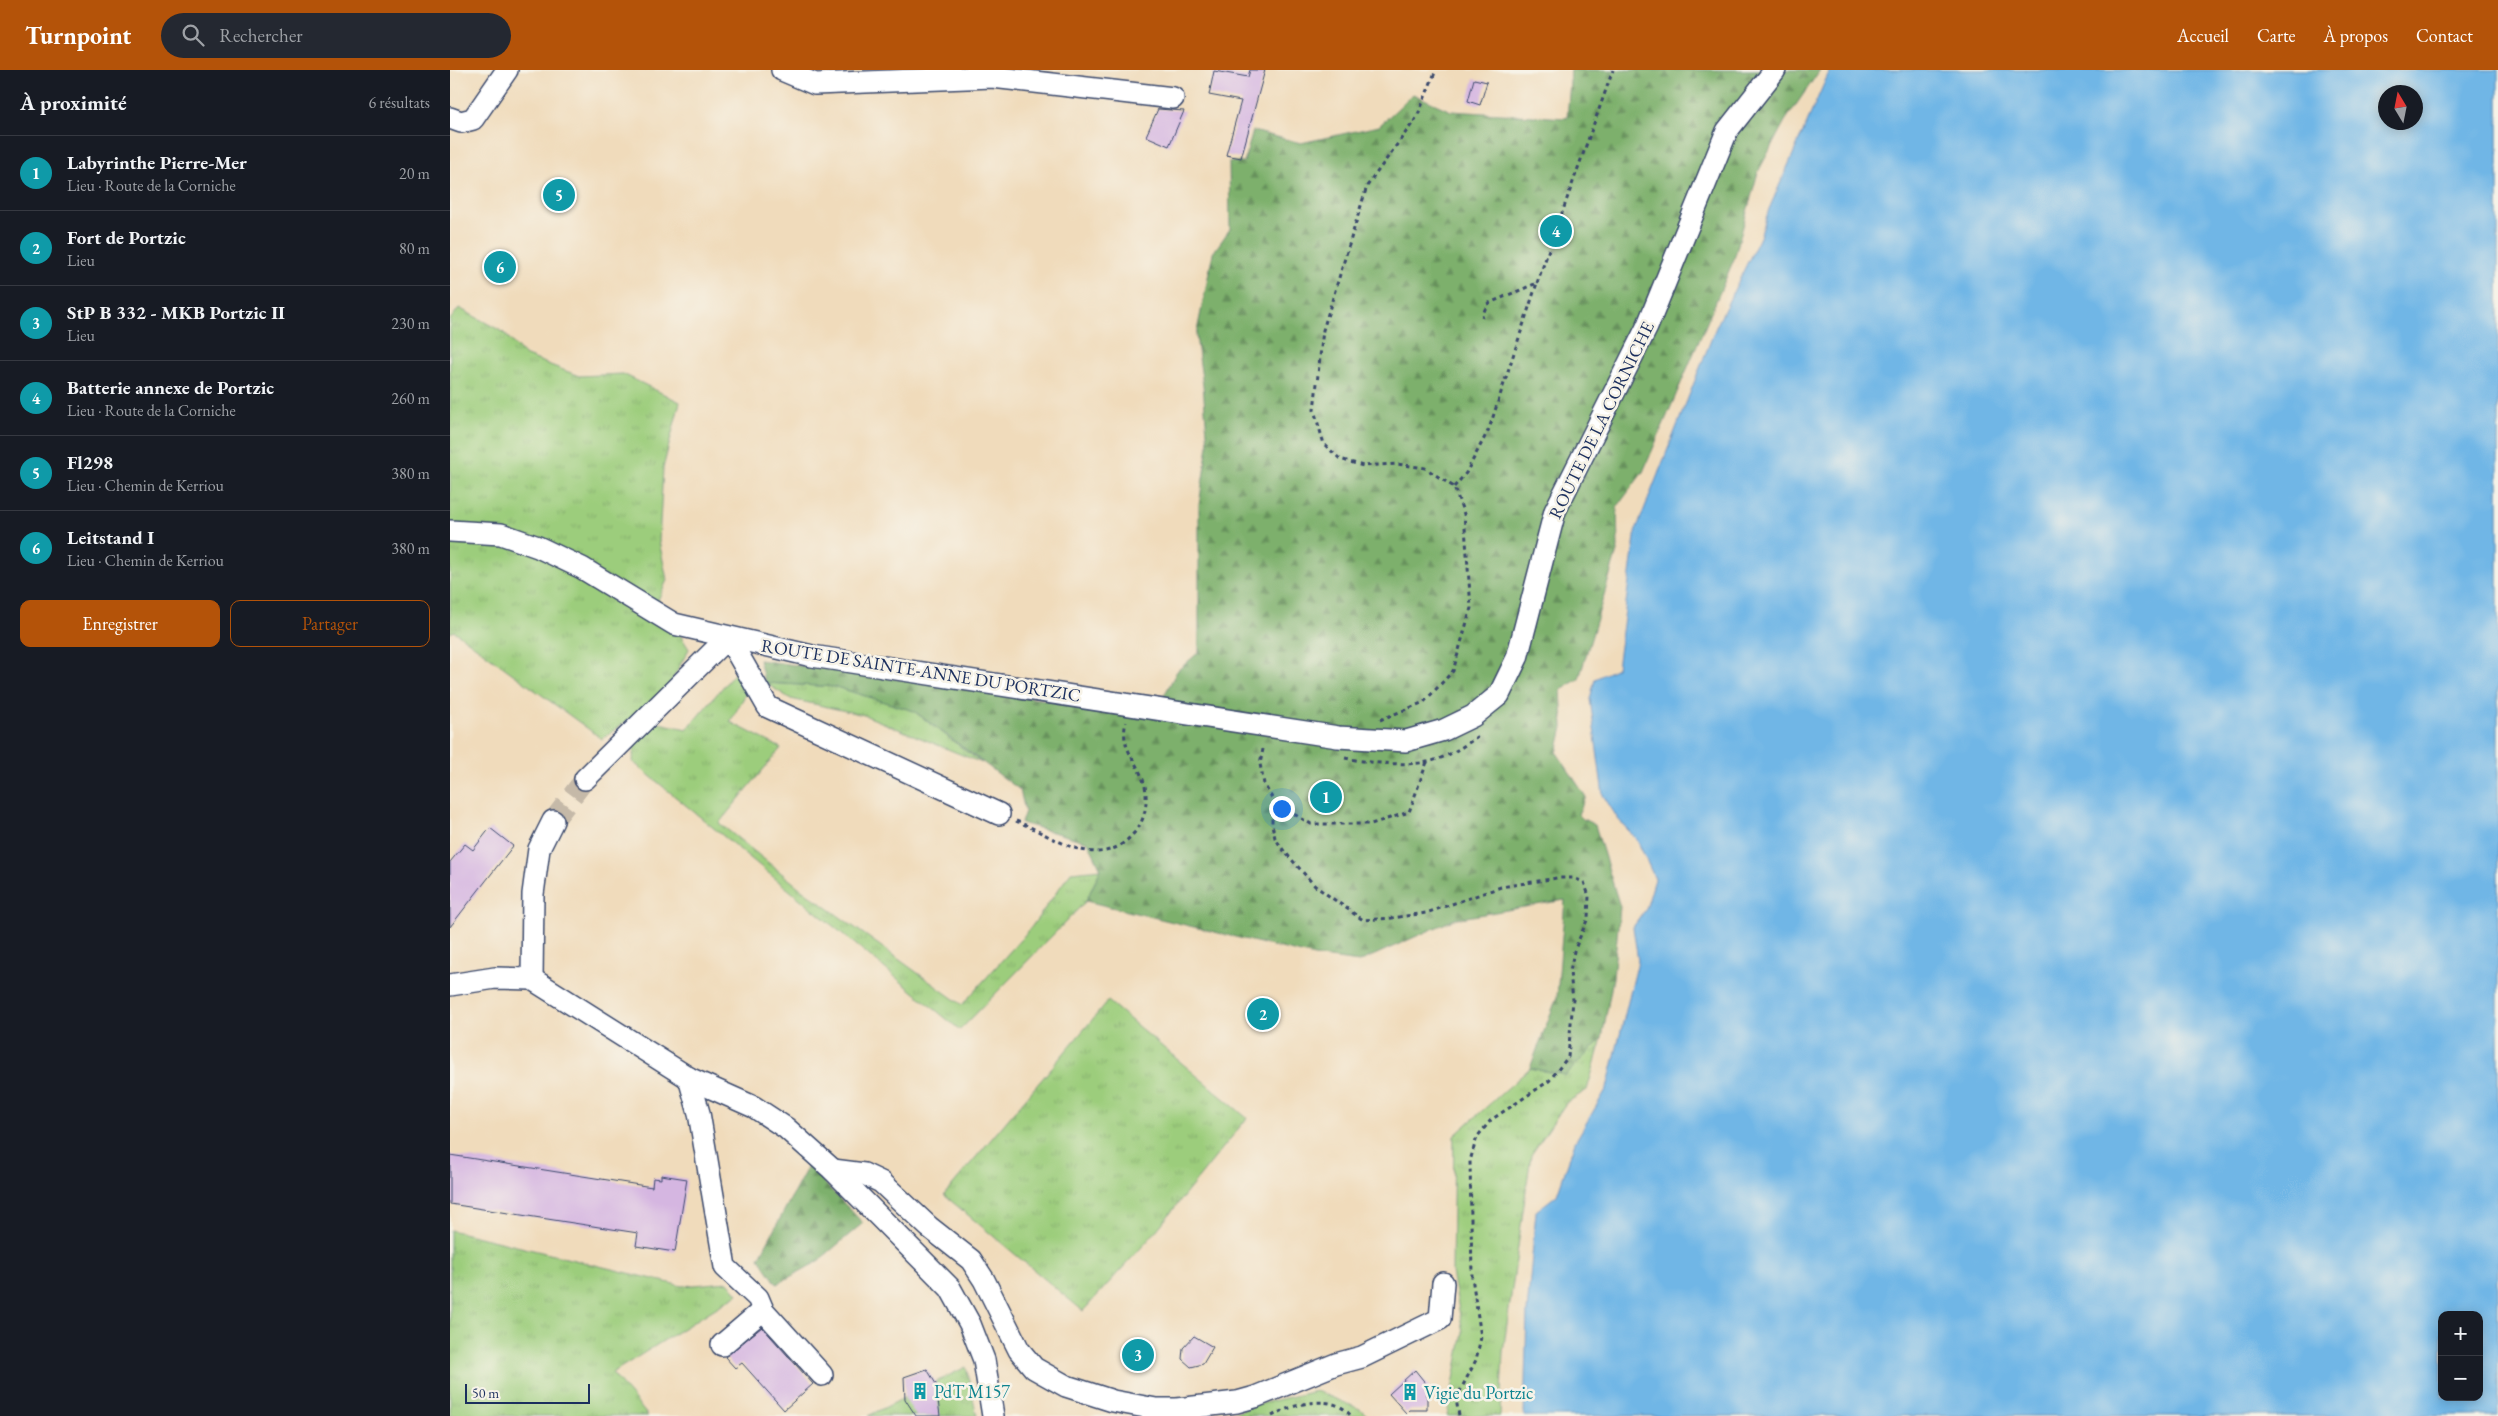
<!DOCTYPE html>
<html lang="fr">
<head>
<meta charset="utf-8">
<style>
  :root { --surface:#171b24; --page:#242831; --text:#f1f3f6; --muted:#9ea1a6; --line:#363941; --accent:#b45309 }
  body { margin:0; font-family:"EB Garamond",serif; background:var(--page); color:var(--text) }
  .controls { position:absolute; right:15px; bottom:15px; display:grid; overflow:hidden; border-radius:10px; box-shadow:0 2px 12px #0003 }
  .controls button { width:45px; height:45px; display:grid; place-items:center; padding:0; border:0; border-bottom:1px solid var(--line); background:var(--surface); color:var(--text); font:25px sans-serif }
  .compass { position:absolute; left:1928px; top:15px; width:45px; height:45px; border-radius:50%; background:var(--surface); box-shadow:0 2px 12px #0003; rotate:350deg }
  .scale { position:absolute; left:15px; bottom:12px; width:125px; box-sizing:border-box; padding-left:5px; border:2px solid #1b2f5e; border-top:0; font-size:14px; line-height:18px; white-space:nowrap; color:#1b2f5e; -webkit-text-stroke:4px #f7f3e8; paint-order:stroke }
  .you { position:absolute; left:831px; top:738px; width:18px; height:18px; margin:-12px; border:4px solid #fff; border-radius:50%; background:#1a73e8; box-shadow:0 0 0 8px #1a73e833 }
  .badge { display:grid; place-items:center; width:32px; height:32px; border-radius:50%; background:var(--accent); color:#fff; font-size:16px; font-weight:700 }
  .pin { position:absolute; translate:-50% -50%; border:2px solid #fff; box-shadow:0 1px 5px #0006 }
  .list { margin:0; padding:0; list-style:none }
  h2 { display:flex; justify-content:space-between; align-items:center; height:65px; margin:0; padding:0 20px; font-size:21px }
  h2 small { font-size:16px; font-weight:400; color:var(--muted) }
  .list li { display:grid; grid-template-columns:32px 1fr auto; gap:15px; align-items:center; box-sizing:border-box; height:75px; padding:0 20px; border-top:1px solid var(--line) }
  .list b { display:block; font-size:19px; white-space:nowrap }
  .list p { margin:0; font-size:16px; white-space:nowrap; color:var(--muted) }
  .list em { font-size:16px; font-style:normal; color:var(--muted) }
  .actions { display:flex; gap:10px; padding:15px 20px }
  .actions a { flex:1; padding:11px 0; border:1px solid var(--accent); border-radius:10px; text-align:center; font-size:18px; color:var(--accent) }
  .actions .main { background:var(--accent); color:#fff }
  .icon { flex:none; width:28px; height:28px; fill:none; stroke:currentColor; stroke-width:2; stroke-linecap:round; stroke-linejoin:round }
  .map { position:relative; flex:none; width:2048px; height:1346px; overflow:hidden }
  header { display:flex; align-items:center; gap:30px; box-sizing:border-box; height:70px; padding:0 25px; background:var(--accent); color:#fff }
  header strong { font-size:24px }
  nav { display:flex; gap:28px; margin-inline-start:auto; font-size:18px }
  .search { width:350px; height:45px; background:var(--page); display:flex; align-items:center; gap:12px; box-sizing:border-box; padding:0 18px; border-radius:28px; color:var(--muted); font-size:19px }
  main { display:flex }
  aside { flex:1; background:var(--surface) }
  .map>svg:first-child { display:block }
</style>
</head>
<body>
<header>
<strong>Turnpoint</strong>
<div class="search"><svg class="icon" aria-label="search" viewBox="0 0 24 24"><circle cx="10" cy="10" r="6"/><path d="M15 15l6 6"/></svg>Rechercher</div>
<nav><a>Accueil</a><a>Carte</a><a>À propos</a><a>Contact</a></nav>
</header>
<main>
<aside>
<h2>À proximité<small>6 résultats</small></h2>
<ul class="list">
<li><span class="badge" style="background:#0f9aa8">1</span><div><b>Labyrinthe Pierre-Mer</b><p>Lieu · Route de la Corniche</p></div><em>20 m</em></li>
<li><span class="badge" style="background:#0f9aa8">2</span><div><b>Fort de Portzic</b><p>Lieu</p></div><em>80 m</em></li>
<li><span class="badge" style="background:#0f9aa8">3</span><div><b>StP B 332 - MKB Portzic II</b><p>Lieu</p></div><em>230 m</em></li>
<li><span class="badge" style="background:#0f9aa8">4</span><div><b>Batterie annexe de Portzic</b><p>Lieu · Route de la Corniche</p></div><em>260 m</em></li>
<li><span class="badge" style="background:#0f9aa8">5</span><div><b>Fl298</b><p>Lieu · Chemin de Kerriou</p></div><em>380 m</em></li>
<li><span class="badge" style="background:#0f9aa8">6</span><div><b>Leitstand I</b><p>Lieu · Chemin de Kerriou</p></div><em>380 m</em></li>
</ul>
<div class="actions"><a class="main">Enregistrer</a><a>Partager</a></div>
</aside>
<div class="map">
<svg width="2048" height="1346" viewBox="0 0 2048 1346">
  <defs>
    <pattern id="grass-tufts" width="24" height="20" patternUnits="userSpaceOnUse" patternTransform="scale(1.25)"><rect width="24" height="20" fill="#9ccd7c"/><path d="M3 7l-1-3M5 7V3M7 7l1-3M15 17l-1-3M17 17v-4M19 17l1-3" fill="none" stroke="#86b06e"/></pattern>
    <pattern id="forest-firs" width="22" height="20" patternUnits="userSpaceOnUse" patternTransform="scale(1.25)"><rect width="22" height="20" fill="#7db06c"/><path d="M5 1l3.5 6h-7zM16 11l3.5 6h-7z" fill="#66905c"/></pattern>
  </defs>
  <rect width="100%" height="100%" fill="#f7f3e8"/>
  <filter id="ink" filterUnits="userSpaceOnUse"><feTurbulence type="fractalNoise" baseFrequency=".02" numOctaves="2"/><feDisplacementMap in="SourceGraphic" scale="10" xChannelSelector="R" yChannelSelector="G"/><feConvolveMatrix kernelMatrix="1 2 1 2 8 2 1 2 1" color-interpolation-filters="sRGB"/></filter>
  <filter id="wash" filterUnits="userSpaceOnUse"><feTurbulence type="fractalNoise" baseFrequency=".0096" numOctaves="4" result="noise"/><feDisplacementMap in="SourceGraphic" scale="20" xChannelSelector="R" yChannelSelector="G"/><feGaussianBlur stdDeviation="1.12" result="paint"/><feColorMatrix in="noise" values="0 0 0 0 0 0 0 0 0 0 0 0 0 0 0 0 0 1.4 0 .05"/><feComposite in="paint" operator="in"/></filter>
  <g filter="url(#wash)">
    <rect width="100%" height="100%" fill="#f0dbbb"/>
    <g fill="url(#grass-tufts)" stroke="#5c7e6d">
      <path d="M9,238L53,262L74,285L129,306L173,304L230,332L213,398L209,471L217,510L208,530L239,579L220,614L185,645L152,669L4,561L0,563V250Z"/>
      <path d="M289,598L302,613L280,652L331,678L269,753L350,818L512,935L580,859L621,802L651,799L636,831L510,960L183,692L184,672L209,653L237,659Z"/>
      <path d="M315,613L386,617L464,641L532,693L414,645L341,629Z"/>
      <path d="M658,931L797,1048L701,1167L633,1241L494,1125Z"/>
      <path d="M1152,968L1137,1020L1116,1033L1081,1085L1053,1282L1050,1346H997L1013,1262L1002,1202L1004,1066L1080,998L1116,1005Z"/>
      <path d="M0,1160L232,1216L278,1212L288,1224L162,1303L198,1346H0Z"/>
      <path d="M516,1297L527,1346H418Z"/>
      <path d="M866,1321L910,1339L918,1346H778L805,1335Z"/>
    </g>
    <g fill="url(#forest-firs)" stroke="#4c7065">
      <path d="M1121,0H1370L1335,51L1308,102L1284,189L1193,402L1167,437L1168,478L1129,609L1111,619L1113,657L1107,683L1136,727L1128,744L1133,749L1145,755L1170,837L1163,908L1152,968L1116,1005L1080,998L1107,927L1115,830L1005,849L909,892L864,886L636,831L651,799L638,772L571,753L575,741L570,720L464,641L386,617L315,613L309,590L704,645L727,601L749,582V435L758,375L753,316L746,266L763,183L780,159L779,92H794L803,61L851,73L929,56L963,24L1001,41L1117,48Z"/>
      <path d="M358,1096L413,1153L367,1192L327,1214L309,1188Z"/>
    </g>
    <path fill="#6fb6e6" stroke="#4572a2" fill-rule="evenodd" d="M1380,0H2048V1346H1074L1077,1242L1086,1141L1107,1125L1125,1072L1157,1018L1188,891L1183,857L1196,839L1205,809L1187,770L1168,749L1153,725L1140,629L1145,609L1167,598L1186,460L1266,257L1310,167L1319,139ZM1936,22H1966V52H1936ZM1992,1245H2029V1327H1992Z"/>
    <g id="blocks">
      <g fill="#d5b6e1">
        <path d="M800,0H815L791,88L776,85L791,31L759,25L764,1L798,7Z"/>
        <path d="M1024,9L1037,12L1030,35L1018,31Z"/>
        <path d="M708,39L734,41L719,76L696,66Z"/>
        <path d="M40,758L63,776L0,857V792L15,774L23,780Z"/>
        <path d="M0,1085L202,1117L203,1108L211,1109V1105L237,1109L225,1182L186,1176L188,1163L0,1134Z"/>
        <path d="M312,1257L363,1314L334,1340L292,1293L285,1298L275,1287Z"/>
        <path d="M744,1266L763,1277L753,1294L741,1297L732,1289L733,1278Z"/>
        <path d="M477,1299L486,1314L490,1346H466L455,1329L454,1307Z"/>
        <path d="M965,1300L981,1320L977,1323V1340H959L956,1343L939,1324Z"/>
      </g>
    </g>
  </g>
  <g filter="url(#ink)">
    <use href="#blocks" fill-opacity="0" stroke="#3b496c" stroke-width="1"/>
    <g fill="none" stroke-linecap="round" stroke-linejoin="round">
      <path stroke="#c5b9a8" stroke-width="21" stroke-dasharray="21 11" stroke-linecap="butt" d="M103,751L135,709"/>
      <g stroke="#3b496c" stroke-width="24">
        <g id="minor">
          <path d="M332,0L365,14L542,7L723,28"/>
          <path d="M0,48L11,52L23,49L57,0"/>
          <path d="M0,461L51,464L88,477L132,498L224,554L362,586L888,667L956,671L994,660L1023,646L1049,625L1067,588L1105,441L1197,257L1277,61L1325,0"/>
          <path d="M135,709L278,567L318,637L549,744"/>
          <path d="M82,909L83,824L89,779L103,751"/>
          <path d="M0,915L45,908L82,909L239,1008L304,1037L336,1058L383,1100L500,1218L520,1254L534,1290L543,1346"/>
          <path d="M239,1008L249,1043L275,1197L308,1228L313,1240L372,1305"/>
          <path d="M383,1100L414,1104L431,1112L479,1157L521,1190L534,1210L569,1280L584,1298L616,1316L663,1331L706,1339H727L787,1332L805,1327L886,1294L912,1287L990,1249L993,1213"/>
          <path d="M272,1275L313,1240"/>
        </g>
      </g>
      <g stroke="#3b496c" stroke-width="3" stroke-dasharray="4 4" stroke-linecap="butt">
        <path d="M1087,213L1163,0"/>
        <path d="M1004,417L1016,403L1039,359L1087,213L1037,234L1032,247"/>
        <path d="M930,650L974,632L1003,601L1021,538L1014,444L1004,417L975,398L947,394L913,396L890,389L874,374L864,340L873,260L917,116L967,47L986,0"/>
        <path d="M813,679L810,694L814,714L825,733L861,754H921L959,742L977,692"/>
        <path d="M895,688C919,693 953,696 977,692C995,689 1015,676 1029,665"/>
        <path d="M825,733L822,744V755L825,768L834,781L865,816L913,850L942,848L976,843L1051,817L1107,808H1123L1134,812L1139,826L1138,848L1124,881L1120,902L1123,930L1118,987L1099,1011L1041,1050L1027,1067L1020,1091L1022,1207L1031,1267L1026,1290L1006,1329L1009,1346"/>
        <path d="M566,751C605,766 648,805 684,763C695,751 698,733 695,716C689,692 669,679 676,652"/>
        <path d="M822,1346C843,1334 883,1322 901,1346"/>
      </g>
      <use href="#minor" stroke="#fff" stroke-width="21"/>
    </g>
  </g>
  <defs>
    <g id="building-bare" transform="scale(1.35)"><path d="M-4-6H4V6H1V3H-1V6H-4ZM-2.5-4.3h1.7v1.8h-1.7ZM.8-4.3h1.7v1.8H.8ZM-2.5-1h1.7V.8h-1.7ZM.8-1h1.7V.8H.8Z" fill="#0f9aa8" stroke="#f7f3e8" stroke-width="2.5" paint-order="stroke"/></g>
  </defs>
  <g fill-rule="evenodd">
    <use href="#building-bare" x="470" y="1321"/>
    <use href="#building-bare" x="960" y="1322"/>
  </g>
  <g text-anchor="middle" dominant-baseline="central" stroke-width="5" stroke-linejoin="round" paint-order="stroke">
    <g font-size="18" fill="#1b2f5e" stroke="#f7f3e8">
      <text transform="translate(1151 350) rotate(-64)">ROUTE DE LA CORNICHE</text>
      <text transform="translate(471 600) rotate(9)">ROUTE DE SAINTE-ANNE DU PORTZIC</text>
    </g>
    <g font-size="18" fill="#0d838f" stroke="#f7f3e8" text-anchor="start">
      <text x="484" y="1321">PdT M157</text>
      <text x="974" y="1322">Vigie du Portzic</text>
    </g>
  </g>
</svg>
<div class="controls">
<button>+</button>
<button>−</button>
</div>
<svg class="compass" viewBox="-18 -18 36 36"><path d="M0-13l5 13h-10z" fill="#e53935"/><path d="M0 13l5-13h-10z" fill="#9ea1a6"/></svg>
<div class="scale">50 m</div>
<div class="you"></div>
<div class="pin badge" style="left:876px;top:727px;background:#0f9aa8">1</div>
<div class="pin badge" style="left:813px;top:944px;background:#0f9aa8">2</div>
<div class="pin badge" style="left:688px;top:1285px;background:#0f9aa8">3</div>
<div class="pin badge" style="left:1106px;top:161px;background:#0f9aa8">4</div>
<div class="pin badge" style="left:109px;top:125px;background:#0f9aa8">5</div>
<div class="pin badge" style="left:50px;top:197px;background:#0f9aa8">6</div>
</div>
</main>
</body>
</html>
